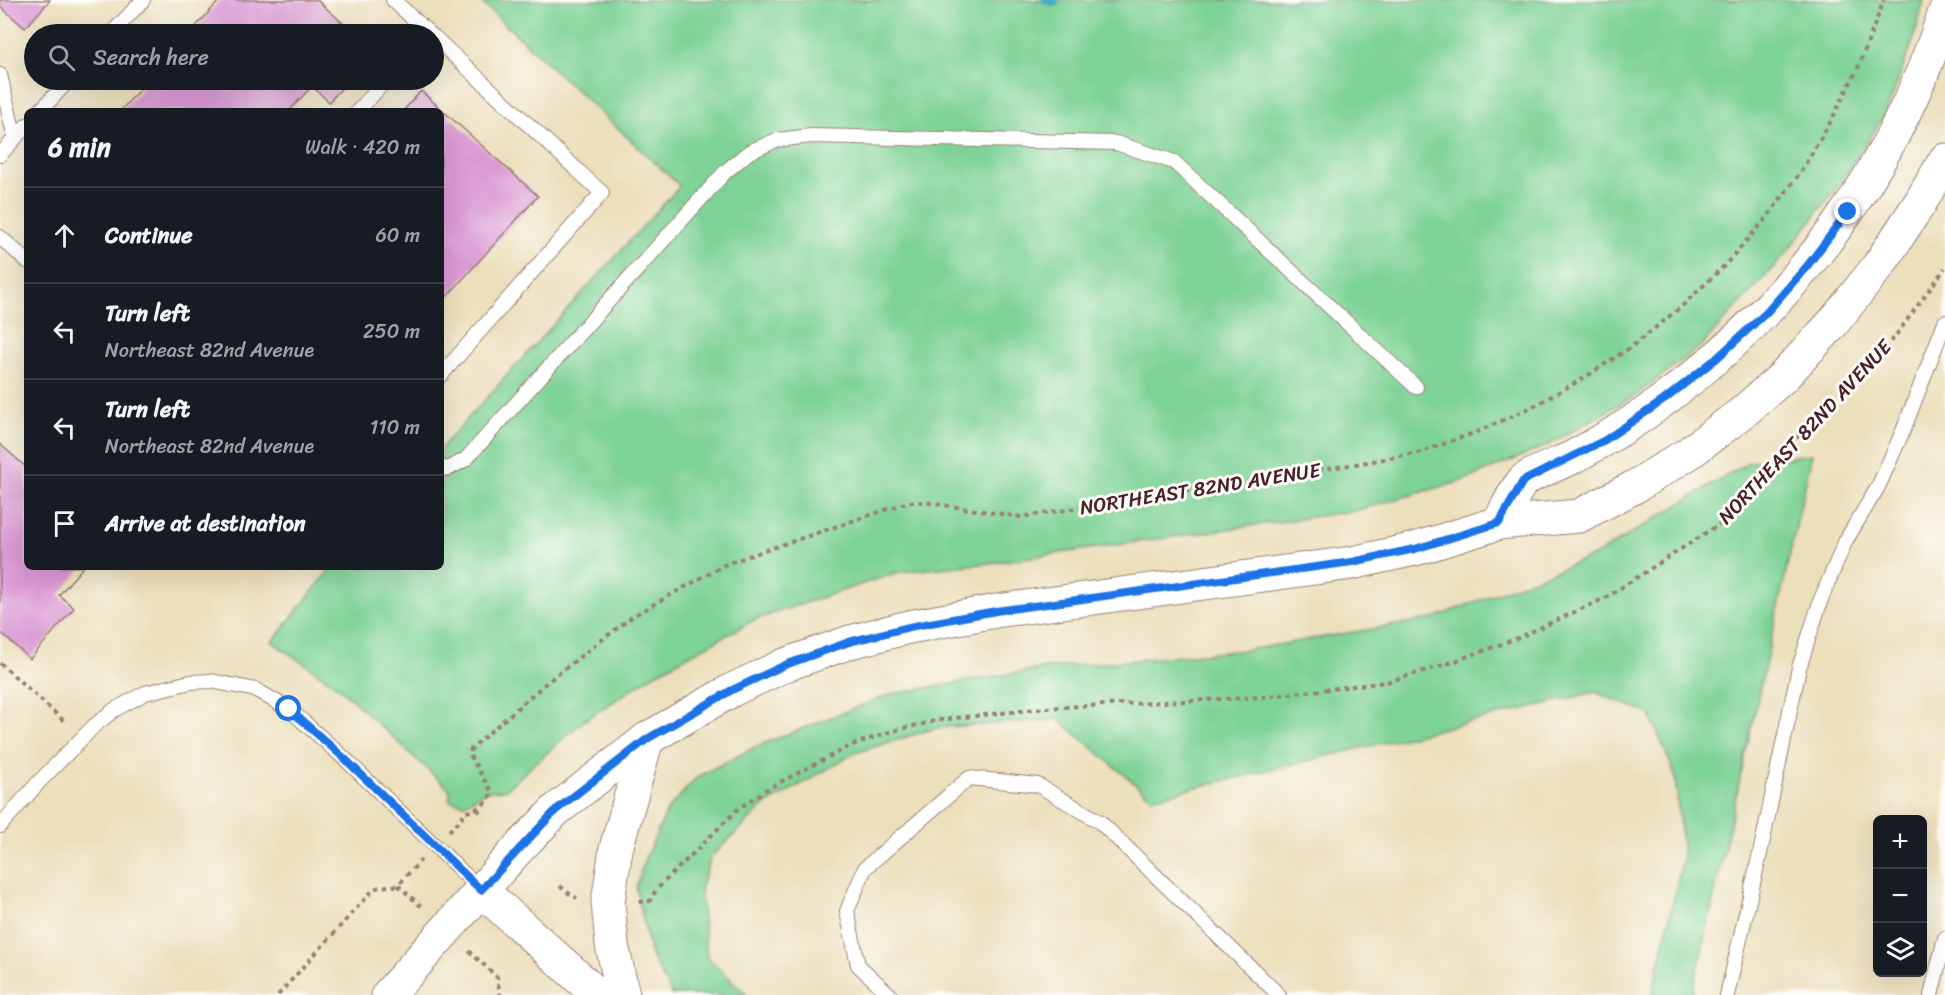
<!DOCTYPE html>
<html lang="en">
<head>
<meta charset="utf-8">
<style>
  :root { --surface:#171b24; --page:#20242c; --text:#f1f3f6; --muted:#9ea1a6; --line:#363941 }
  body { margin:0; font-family:Sriracha,sans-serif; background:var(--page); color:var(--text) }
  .controls { position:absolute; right:18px; bottom:18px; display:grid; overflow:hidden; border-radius:9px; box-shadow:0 6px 24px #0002 }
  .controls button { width:54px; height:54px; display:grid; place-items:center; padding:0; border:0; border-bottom:2px solid var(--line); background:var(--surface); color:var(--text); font:30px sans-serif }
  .stop { position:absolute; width:18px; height:18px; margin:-14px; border:4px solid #1a73e8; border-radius:50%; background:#fff }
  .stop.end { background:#1a73e8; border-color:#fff; box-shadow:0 2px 6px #0008 }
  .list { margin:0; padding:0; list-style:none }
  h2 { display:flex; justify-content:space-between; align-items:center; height:78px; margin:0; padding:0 24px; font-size:26px }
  h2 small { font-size:20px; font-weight:400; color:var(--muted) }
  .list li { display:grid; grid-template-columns:39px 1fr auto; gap:18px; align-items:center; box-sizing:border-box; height:96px; padding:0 24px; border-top:2px solid var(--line) }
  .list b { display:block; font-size:22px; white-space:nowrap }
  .list p { margin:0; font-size:20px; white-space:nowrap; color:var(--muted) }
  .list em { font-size:20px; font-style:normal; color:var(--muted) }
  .icon { flex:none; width:33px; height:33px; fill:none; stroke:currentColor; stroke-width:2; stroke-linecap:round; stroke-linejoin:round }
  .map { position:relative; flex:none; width:1945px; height:995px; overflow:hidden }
  .search { position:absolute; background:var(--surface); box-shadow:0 6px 24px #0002; left:24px; top:24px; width:420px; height:66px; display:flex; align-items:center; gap:15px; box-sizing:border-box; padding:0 21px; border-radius:33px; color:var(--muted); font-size:22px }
  .panel { position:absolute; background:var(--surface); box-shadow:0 6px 24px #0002; left:24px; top:108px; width:420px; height:462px; border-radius:9px }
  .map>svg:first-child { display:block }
</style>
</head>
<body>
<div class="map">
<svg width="1945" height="995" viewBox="0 0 1945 995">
  <rect width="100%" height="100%" fill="#fdfcf7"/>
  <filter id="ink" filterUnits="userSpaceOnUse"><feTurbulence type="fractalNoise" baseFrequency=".0167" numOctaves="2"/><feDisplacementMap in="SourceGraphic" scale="12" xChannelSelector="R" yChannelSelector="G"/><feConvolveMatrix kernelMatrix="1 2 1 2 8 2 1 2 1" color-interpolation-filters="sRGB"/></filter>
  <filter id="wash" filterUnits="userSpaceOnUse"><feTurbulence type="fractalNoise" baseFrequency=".008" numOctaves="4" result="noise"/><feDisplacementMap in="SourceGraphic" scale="24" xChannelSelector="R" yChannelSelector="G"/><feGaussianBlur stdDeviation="1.35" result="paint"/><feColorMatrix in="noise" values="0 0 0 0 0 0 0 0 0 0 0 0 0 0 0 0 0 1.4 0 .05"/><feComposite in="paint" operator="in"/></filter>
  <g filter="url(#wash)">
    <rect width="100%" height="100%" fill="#ecdfbc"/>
    <g fill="#7dd295" stroke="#647860" stroke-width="1.5">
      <path d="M479,0H1924L1914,38L1886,113L1842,181L1784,256L1702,345L1636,395L1544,447L1462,481L1354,511L990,563L899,572L756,619L653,675L582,722L505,790L486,791L465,804L450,801V790L336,685L272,642L332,567H441V448L680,186Z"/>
      <path d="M1812,454L1692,995H1652L1683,858L1675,775L1650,714L1595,692L1152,798L1058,719L936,728L855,753L765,805L711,857L700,889L707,957L747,995H672L651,956L636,888L645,859L668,809L697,777L755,747L891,694L1046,668L1247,650L1431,619L1596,555L1749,462Z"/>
    </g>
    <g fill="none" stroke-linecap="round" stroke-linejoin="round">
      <path stroke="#41aebf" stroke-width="9" d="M1046,0L1055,2"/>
    </g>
    <g id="blocks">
      <g fill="#da99d4">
        <path d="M0,0H50L25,28L0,6Z"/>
        <path d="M220,0H317L355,34H189Z"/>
        <path d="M149,80H349L329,102L312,86L289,111H120Z"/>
        <path d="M421,91L538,196L441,303V111H403Z"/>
        <path d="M0,444L27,468V567H83L59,595L74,608L30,659L0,632Z"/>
      </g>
    </g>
  </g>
  <g filter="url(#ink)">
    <use href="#blocks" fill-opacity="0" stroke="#9b7f74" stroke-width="1.5"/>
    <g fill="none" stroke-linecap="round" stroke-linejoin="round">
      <g stroke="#9b7f74" stroke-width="16">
        <g id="lane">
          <path d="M393,0L430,34"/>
          <path d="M111,34L143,0"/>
          <path d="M434,37L602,193L441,375"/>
          <path d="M0,75L15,138"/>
          <path d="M40,111L69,80"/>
          <path d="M358,111L386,80"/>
          <path d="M0,155L27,125"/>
          <path d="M0,237L27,261"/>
          <path d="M441,467L448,469L466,459L725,172L749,152L777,140L811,136L1116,143L1174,162L1416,387"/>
          <path d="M0,826L38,783L94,726L114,710L145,693L190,682L211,681L256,690L289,709L344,758L481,890"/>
          <path d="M890,995L858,965L847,911L865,868L969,778L1038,785L1100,822L1279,995"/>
          <path d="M1727,995L1761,849L1799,668L1821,599L1846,540L1878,487L1903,431L1945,322"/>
          <path d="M1931,995L1945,938"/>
        </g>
      </g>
      <g stroke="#9b7f74" stroke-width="35">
        <path id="secondary" d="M481,890L598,995"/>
      </g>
      <g stroke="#9b7f74" stroke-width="35">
        <g id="primary">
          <path d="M1499,523C1504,514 1517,486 1524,480C1533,473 1561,463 1573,457C1605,440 1636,421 1665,399C1800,298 1892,172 1945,12"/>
          <path d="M388,995L518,849L556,810L647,739L732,690L785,665L850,642L909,627L996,611L1352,563L1415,549L1499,523L1579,516L1636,486L1689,453L1742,413L1783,377L1833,323L1879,265L1920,203L1945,160"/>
          <path d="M623,995L612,945L608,902L616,849L647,739"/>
        </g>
      </g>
      <g stroke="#9b7f74" stroke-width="4" stroke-dasharray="4.5 4.5" stroke-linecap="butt">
        <path d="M0,663L66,723"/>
        <path d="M477,809L481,813"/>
        <path d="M449,831L462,818L464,812C475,812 488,803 492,792L470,756L469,752L473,747L546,683L633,616L728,563L909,502H924L1021,517L1362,463L1421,452L1477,432L1532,407L1584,378L1634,345L1681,307L1724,266L1764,221L1800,173L1831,121L1858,68L1884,0"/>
        <path d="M398,885L424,909"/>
        <path d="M560,886L571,895L577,898"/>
        <path d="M639,902L650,901L656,890L737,810L767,789L852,745L896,730L940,720L1045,708L1263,697L1387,682L1444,665L1518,638L1605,598L1726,520L1740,507L1791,444L1841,391L1894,338L1945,268"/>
        <path d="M469,951L497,977L500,995"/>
        <path d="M278,995L373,890C382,884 389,888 398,885L421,860"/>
      </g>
      <use href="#lane" stroke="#fff" stroke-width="14"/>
      <use href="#secondary" stroke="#fff" stroke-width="33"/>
      <use href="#primary" stroke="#fff" stroke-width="33"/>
    </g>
  </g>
  <g fill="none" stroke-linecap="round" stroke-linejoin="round" filter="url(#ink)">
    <path stroke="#1a73e8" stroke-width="8" d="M289,709L344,758L481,890L556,810L647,739L732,690L785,665L849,642L909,627L996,611L1352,562L1415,549L1499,523L1523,481L1605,440L1664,400L1717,358L1767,312L1808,265L1848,212"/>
  </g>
  <g text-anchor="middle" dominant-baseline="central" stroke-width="6" stroke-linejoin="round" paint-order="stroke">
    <g font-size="20" fill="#4a1f2b" stroke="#fdfcf7">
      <text transform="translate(1805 432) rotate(-47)">NORTHEAST 82ND AVENUE</text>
      <text transform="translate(1200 489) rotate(-9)">NORTHEAST 82ND AVENUE</text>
    </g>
  </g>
</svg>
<div class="controls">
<button>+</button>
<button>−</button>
<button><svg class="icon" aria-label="layers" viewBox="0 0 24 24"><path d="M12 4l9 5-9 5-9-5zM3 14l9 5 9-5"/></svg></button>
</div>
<div class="stop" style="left:289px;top:709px"></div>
<div class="stop end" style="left:1848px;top:212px"></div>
<div class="search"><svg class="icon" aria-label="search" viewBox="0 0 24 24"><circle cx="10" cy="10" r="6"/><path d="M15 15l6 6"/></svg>Search here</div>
<section class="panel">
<h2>6 min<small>Walk · 420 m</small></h2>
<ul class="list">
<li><svg class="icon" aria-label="ahead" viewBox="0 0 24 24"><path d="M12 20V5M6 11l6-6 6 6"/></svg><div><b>Continue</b></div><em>60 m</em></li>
<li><svg class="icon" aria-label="left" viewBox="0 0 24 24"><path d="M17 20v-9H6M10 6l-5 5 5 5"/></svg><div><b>Turn left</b><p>Northeast 82nd Avenue</p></div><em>250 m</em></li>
<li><svg class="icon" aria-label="left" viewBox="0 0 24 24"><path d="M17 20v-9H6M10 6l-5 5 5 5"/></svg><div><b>Turn left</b><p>Northeast 82nd Avenue</p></div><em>110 m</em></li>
<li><svg class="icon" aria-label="arrive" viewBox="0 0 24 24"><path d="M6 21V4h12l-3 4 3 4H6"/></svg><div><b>Arrive at destination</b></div></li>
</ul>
</section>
</div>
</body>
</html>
